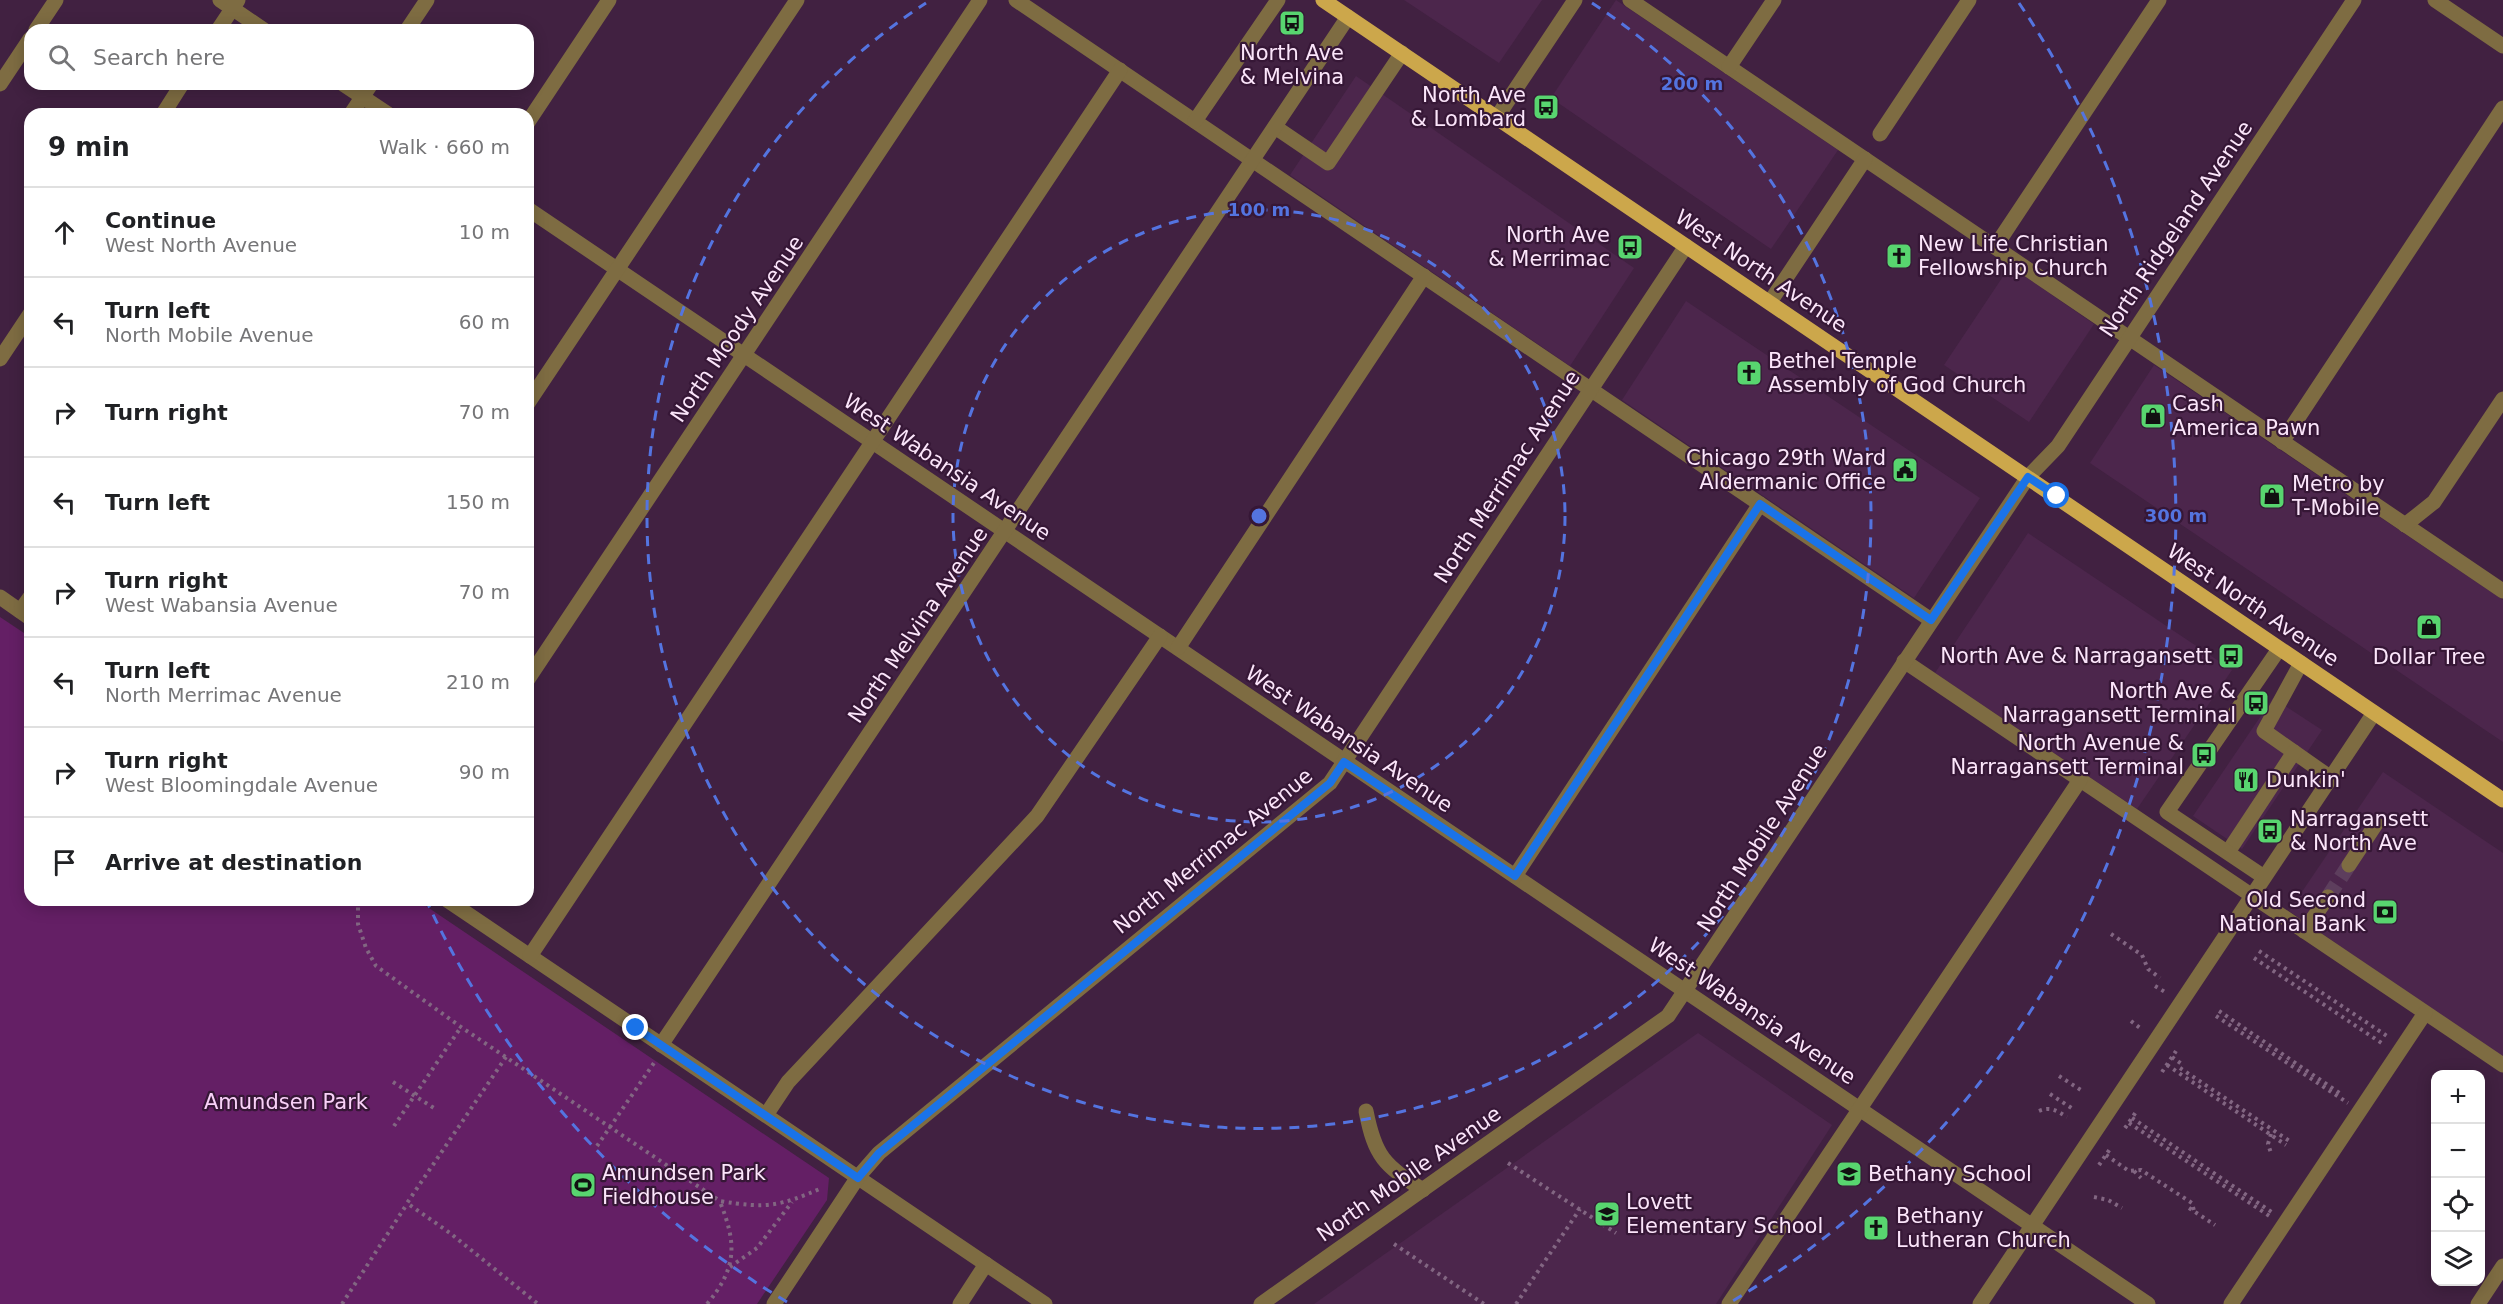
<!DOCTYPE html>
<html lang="en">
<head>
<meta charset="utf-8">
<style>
  :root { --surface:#fff; --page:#f6f6f6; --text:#202124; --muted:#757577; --line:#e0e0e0 }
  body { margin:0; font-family:"DejaVu Sans",sans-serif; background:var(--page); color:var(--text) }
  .controls { position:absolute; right:18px; bottom:18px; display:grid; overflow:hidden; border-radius:12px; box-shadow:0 3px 15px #0003 }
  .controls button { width:54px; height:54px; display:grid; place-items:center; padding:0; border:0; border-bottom:2px solid var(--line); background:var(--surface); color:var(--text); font:30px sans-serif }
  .stop { position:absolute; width:18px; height:18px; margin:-14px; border:4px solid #1a73e8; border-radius:50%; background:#fff }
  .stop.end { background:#1a73e8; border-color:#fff; box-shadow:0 2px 6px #0008 }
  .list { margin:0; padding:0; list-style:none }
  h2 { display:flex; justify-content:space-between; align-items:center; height:78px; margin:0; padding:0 24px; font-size:26px }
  h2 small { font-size:20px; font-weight:400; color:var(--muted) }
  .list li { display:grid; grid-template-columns:39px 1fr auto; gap:18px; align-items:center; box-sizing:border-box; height:90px; padding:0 24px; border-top:2px solid var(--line) }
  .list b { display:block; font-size:22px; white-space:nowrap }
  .list p { margin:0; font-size:20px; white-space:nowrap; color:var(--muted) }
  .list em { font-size:20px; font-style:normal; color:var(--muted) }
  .icon { flex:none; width:33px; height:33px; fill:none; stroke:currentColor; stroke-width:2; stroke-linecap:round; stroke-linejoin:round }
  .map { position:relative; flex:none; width:2503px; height:1304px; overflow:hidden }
  .search { position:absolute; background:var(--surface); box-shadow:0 3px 15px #0003; left:24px; top:24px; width:510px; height:66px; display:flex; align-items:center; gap:15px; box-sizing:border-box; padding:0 21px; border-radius:18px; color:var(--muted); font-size:22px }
  .panel { position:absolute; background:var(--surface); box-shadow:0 3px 15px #0003; left:24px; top:108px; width:510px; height:798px; border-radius:18px }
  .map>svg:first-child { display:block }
</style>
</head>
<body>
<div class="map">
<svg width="2503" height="1304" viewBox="0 0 2503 1304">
  <rect width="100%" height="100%" fill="#412141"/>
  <g fill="#4c264c">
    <path d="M1404,0H1542L1499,63Z"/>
    <path d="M1616,0L1838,150L1771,249L1551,98Z"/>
    <path d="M1356,76L1634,268L1570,366L1290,175Z"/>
    <path d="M2010,266L2094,324L2029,422L1944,365Z"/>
    <path d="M1686,301L1980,498L1914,598L1622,400Z"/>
    <path d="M2154,365L2503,600V742L2090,463Z"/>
    <path d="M2028,533L2232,670L2137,809L1935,673Z"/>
    <path d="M2273,698L2322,730L2242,849L2193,816Z"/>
    <path d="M2383,772L2503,853V1058L2289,911Z"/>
    <path d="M1698,1033L1832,1125L1716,1304H1314Z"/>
  </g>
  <path fill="#641f65" d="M0,617L30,637V900H417L829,1178L827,1200L757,1304H0Z"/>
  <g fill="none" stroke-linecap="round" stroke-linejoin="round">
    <path stroke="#5d3e5d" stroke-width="15" stroke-dasharray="15 8" stroke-linecap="butt" d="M2328,897L2349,865"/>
    <g stroke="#826682" stroke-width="4" stroke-dasharray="3 4.5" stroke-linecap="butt">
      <path d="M358,900V924L366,948L376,966L461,1027L720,1201C767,1209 780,1206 822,1188"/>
      <path d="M2111,934L2142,955L2148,969L2160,978"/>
      <path d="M2259,951L2390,1038"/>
      <path d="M2254,958L2383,1044"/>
      <path d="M2155,986L2165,992"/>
      <path d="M2219,1011L2341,1094"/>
      <path d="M2216,1016L2348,1103"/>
      <path d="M2131,1021L2140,1028"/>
      <path d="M506,1057L407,1203L450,1233L538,1304"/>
      <path d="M2172,1057L2183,1065"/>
      <path d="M2167,1065L2286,1145"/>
      <path d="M2180,1068L2291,1142"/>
      <path d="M2162,1072L2176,1051"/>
      <path d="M2059,1076L2084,1092"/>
      <path d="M393,1082L437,1110"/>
      <path d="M2050,1094L2073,1109"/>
      <path d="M2039,1111C2051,1106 2057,1111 2067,1117"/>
      <path d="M2132,1118L2273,1213"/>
      <path d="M2129,1123L2271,1217"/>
      <path d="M394,1126L461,1027"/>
      <path d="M2125,1128L2136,1112"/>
      <path d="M2271,1134L2268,1144L2271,1153"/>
      <path d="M597,1146L656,1060"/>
      <path d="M2106,1155L2129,1171L2141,1170L2192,1203L2194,1211"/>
      <path d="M1508,1163L1616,1233"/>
      <path d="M2099,1165L2110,1149"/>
      <path d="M2134,1171L2141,1178"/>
      <path d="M2094,1197L2108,1200L2122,1208"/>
      <path d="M2189,1208L2215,1225"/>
      <path d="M1394,1244L1484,1304"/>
      <path d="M730,1267L757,1248L792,1202"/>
      <path d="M342,1304L407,1204"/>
      <path d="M707,1304C737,1268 737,1244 720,1202"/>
      <path d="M1516,1304L1580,1209"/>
    </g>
    <g stroke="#7e6c42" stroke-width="15">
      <path d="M220,0L264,30"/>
      <path d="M1016,0L1931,620"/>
      <path d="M1630,0L2503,591"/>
      <path d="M2435,0L2503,46"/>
      <path d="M36,30L56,0"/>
      <path d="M218,30L238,0"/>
      <path d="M407,30L427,0"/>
      <path d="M1729,67L1774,0"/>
      <path d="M0,84L30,39"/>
      <path d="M343,84L388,114"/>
      <path d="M163,114L182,84"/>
      <path d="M351,114L371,84"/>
      <path d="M1497,117L1575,0"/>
      <path d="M1195,121L1278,0"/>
      <path d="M528,122L609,0"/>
      <path d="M1275,127L1328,163L1402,53"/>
      <path d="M1880,134L1969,0"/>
      <path d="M528,209L2148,1304"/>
      <path d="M1995,247L2159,0"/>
      <path d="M1770,302L1865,159"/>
      <path d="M0,359L30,314"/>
      <path d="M528,403L797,0"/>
      <path d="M2282,442L2503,108"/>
      <path d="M2405,525L2434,502L2503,399"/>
      <path d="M0,597L30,618"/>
      <path d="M20,611L30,597"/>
      <path d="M1178,648L1424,276"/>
      <path d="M1904,661L2503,1065"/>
      <path d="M2301,663L2264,731L2331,778"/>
      <path d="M528,679L980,0"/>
      <path d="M2228,852L2294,752"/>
      <path d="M2349,865L2376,824"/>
      <path d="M1515,876L1760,504"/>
      <path d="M2264,877L2167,812L2279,649"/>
      <path d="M447,900L1045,1304"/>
      <path d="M2304,931L2328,897"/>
      <path d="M530,956L1120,70"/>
      <path d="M661,1045L1348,17"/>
      <path d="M1366,1111C1375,1157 1384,1165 1423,1190"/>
      <path d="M766,1115L788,1082L1037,816L1160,636"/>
      <path d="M774,1304L858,1177L879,1153L1330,783L1686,246"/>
      <path d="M960,1304L986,1264"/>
      <path d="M1261,1304L1668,1016L2028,477L2058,446L2354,0"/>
      <path d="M1729,1304L2080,780"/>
      <path d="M1980,1304L2374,713"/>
      <path d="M2231,1304L2425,1013"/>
      <path d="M2478,1304L2503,1266"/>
    </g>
    <path stroke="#cca74b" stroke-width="15" d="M1323,0L2503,800"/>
  </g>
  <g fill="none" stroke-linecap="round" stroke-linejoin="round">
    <path stroke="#1a73e8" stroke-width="8" d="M636,1028L858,1178L879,1153L1330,783L1344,762L1515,876L1760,504L1931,620L2028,477L2057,496"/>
  </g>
  <g fill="none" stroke="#5474e0" stroke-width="3" stroke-dasharray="10 8">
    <circle cx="1259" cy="516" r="306"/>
    <path d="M1592 3A612 612 0 1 1 926 3"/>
    <path d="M787 1302A917 917 0 0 1 428 904M2019 3A917 917 0 0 1 1731 1302"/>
  </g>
  <defs>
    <g id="bus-square" transform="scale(1.35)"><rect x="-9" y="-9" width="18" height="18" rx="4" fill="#58d56f" stroke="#361736"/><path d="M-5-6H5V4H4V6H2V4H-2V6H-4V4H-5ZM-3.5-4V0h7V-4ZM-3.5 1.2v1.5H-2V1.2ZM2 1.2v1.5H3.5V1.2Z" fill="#111"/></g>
    <g id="church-square" transform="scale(1.35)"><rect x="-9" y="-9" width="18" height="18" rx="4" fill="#58d56f" stroke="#361736"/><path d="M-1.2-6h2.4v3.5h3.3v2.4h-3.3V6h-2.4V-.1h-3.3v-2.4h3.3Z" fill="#111"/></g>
    <g id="shop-square" transform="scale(1.35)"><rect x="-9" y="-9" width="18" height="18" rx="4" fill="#58d56f" stroke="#361736"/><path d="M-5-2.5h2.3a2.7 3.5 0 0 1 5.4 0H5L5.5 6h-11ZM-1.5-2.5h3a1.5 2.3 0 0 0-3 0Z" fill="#111"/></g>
    <g id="civic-square" transform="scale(1.35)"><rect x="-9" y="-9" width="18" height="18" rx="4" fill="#58d56f" stroke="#361736"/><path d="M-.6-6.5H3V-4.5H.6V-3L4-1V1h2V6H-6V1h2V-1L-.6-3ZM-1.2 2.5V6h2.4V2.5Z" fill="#111"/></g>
    <g id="restaurant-square" transform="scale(1.35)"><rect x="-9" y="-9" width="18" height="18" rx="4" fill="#58d56f" stroke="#361736"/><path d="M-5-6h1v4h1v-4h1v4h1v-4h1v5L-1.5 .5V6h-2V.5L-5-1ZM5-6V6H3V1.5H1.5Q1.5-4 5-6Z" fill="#111"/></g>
    <g id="bank-square" transform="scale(1.35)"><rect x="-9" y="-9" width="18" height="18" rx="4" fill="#58d56f" stroke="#361736"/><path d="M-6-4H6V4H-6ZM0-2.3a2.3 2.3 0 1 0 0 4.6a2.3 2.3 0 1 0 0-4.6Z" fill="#111"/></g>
    <g id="school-square" transform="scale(1.35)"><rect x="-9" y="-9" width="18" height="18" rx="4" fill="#58d56f" stroke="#361736"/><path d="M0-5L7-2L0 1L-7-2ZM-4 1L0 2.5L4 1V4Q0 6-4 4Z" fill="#111"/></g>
    <g id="stadium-square" transform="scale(1.35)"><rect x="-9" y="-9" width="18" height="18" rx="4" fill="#58d56f" stroke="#361736"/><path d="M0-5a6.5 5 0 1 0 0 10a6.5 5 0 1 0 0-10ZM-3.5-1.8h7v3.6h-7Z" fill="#111"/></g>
  </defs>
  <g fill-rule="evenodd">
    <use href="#bus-square" x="1292" y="23"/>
    <use href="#bus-square" x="1546" y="107"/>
    <use href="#bus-square" x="1630" y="247"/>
    <use href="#church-square" x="1899" y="256"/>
    <use href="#church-square" x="1749" y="373"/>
    <use href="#shop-square" x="2153" y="416"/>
    <use href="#civic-square" x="1905" y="470"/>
    <use href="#shop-square" x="2272" y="496"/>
    <use href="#shop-square" x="2429" y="627"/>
    <use href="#bus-square" x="2231" y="656"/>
    <use href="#bus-square" x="2256" y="703"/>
    <use href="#bus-square" x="2204" y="755"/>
    <use href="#restaurant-square" x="2246" y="780"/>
    <use href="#bus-square" x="2270" y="831"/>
    <use href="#bank-square" x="2385" y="912"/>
    <use href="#school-square" x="1849" y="1174"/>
    <use href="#stadium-square" x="583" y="1185"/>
    <use href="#school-square" x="1607" y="1214"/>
    <use href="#church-square" x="1876" y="1228"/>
  </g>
  <g text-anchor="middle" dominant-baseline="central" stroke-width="4.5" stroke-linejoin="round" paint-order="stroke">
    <g font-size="21" fill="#fbe5fa" stroke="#361736" text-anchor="start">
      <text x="1292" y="53" text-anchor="middle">North Ave<tspan x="1292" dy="24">&amp; Melvina</tspan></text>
      <text x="1526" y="95" text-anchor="end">North Ave<tspan x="1526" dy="24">&amp; Lombard</tspan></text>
      <text x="1610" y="235" text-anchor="end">North Ave<tspan x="1610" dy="24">&amp; Merrimac</tspan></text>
      <text x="1918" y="244">New Life Christian<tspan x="1918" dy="24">Fellowship Church</tspan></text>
      <text x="1768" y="361">Bethel Temple<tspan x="1768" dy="24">Assembly of God Church</tspan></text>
      <text x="2172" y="404">Cash<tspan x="2172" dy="24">America Pawn</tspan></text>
      <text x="1886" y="458" text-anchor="end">Chicago 29th Ward<tspan x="1886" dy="24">Aldermanic Office</tspan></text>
      <text x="2292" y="484">Metro by<tspan x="2292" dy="24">T-Mobile</tspan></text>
      <text x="2212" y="656" text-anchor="end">North Ave &amp; Narragansett</text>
      <text x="2429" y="657" text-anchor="middle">Dollar Tree</text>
      <text x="2236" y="691" text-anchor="end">North Ave &amp;<tspan x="2236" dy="24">Narragansett Terminal</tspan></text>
      <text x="2184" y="743" text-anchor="end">North Avenue &amp;<tspan x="2184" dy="24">Narragansett Terminal</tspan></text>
      <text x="2266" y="780">Dunkin'</text>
      <text x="2290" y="819">Narragansett<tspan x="2290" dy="24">&amp; North Ave</tspan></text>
      <text x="2366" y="900" text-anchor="end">Old Second<tspan x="2366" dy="24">National Bank</tspan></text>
      <text x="602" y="1173">Amundsen Park<tspan x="602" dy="24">Fieldhouse</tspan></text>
      <text x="1868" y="1174">Bethany School</text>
      <text x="1626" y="1202">Lovett<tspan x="1626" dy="24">Elementary School</tspan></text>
      <text x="1896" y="1216">Bethany<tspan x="1896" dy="24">Lutheran Church</tspan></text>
    </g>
    <g font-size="21" fill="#fbe5fa" stroke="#361736">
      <text transform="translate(2176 229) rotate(-56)">North Ridgeland Avenue</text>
      <text transform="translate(1761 271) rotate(34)">West North Avenue</text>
      <text transform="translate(737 329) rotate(-56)">North Moody Avenue</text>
      <text transform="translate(947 467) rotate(34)">West Wabansia Avenue</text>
      <text transform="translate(1507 477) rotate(-57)">North Merrimac Avenue</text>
      <text transform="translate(2253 605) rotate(34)">West North Avenue</text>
      <text transform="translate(918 625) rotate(-56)">North Melvina Avenue</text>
      <text transform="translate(1349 739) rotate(34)">West Wabansia Avenue</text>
      <text transform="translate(1762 838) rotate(-57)">North Mobile Avenue</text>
      <text transform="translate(1213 851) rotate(-39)">North Merrimac Avenue</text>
      <text transform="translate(1752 1011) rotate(34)">West Wabansia Avenue</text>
      <text transform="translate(1409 1174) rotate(-35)">North Mobile Avenue</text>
    </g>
    <g font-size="21" fill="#f9d1f8" stroke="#361736">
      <text x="286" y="1102">Amundsen Park</text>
    </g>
  </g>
  <circle cx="1259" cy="516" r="9" fill="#5474e0" stroke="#361736" stroke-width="3"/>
  <g font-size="18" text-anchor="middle" font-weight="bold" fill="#5474e0" stroke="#361736" stroke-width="4.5" stroke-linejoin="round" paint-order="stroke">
    <text x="1692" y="90">200 m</text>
    <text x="1259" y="216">100 m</text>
    <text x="2176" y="522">300 m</text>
  </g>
</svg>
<div class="controls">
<button>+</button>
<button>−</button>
<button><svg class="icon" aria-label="locate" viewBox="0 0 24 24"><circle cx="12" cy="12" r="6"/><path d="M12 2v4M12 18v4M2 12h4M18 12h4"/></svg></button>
<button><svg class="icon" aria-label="layers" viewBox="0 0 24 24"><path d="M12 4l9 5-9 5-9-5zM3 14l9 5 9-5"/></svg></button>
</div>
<div class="stop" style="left:2057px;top:496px"></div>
<div class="stop end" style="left:636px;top:1028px"></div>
<div class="search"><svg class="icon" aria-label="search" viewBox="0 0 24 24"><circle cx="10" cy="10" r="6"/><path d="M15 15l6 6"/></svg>Search here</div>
<section class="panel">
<h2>9 min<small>Walk · 660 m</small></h2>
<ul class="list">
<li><svg class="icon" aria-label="ahead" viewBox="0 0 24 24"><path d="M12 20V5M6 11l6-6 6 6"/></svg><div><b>Continue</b><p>West North Avenue</p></div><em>10 m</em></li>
<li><svg class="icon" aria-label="left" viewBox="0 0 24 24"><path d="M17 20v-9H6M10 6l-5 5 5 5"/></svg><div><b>Turn left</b><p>North Mobile Avenue</p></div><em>60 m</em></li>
<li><svg class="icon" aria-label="right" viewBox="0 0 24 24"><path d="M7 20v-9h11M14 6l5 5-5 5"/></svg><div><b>Turn right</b></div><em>70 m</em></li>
<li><svg class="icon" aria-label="left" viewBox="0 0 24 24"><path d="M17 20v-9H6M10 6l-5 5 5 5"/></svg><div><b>Turn left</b></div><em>150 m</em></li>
<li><svg class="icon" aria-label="right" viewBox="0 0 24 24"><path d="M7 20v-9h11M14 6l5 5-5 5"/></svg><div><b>Turn right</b><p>West Wabansia Avenue</p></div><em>70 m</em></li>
<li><svg class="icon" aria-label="left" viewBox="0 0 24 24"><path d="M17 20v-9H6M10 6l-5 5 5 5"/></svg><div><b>Turn left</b><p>North Merrimac Avenue</p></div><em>210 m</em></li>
<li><svg class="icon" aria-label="right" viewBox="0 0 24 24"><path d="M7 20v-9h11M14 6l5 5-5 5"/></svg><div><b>Turn right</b><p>West Bloomingdale Avenue</p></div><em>90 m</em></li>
<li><svg class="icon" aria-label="arrive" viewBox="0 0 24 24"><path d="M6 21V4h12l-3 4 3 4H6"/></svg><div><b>Arrive at destination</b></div></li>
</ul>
</section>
</div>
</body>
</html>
